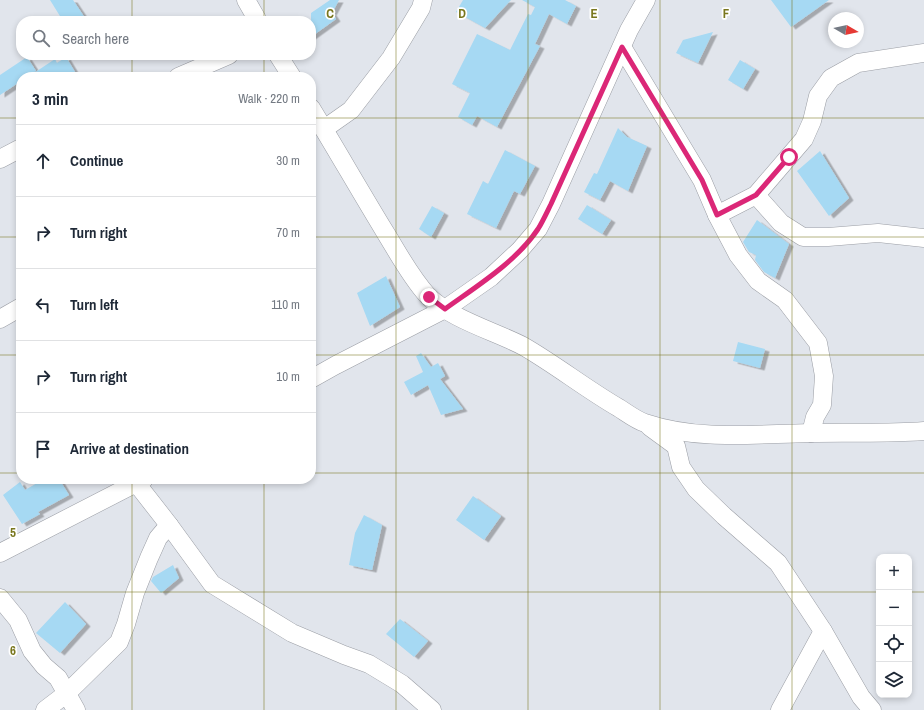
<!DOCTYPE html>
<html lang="en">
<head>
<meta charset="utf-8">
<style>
  :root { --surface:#fff; --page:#f2f2f3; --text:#1f2937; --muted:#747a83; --line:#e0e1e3 }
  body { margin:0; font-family:"Archivo Narrow",sans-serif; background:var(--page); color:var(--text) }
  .controls { position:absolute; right:12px; bottom:12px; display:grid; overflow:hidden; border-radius:8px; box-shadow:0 2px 6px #0003 }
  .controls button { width:36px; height:36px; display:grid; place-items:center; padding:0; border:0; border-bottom:1px solid var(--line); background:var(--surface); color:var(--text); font:20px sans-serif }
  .compass { position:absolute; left:828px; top:12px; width:36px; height:36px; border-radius:50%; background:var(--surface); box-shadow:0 2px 6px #0003; rotate:99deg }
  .stop { position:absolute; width:12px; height:12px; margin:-9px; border:3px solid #db2777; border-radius:50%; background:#fff }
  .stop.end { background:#db2777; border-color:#fff; box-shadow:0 1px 4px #0008 }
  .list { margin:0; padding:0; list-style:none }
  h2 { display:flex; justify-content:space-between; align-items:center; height:52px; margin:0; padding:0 16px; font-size:17px }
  h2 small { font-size:13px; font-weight:400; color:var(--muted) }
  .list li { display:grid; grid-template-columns:26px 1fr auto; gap:12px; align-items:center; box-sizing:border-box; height:72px; padding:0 16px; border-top:1px solid var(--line) }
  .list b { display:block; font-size:15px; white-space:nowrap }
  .list em { font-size:13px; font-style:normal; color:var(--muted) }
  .icon { flex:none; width:22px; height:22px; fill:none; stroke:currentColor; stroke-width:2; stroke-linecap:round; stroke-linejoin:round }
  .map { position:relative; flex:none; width:924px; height:710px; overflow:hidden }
  .search { position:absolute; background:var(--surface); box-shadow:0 2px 6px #0003; left:16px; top:16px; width:300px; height:44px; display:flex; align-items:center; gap:10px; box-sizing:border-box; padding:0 14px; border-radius:16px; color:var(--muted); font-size:15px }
  .panel { position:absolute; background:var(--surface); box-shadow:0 2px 6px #0003; left:16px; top:72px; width:300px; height:412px; border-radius:16px }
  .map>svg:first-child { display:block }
</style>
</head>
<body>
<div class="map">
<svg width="924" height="710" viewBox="0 0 924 710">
  <defs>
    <filter id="shadow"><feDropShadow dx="4.5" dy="2.5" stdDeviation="0" flood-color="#0004"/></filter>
  </defs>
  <rect width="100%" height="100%" fill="#e1e5ec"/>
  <g fill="#a6d9f3" filter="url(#shadow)">
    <path d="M50,0H73L87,21H63Z"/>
    <path d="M330,0H339L332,13L336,19L311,37V13Z"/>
    <path d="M463,0H511L485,28L456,12Z"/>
    <path d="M522,0H565L576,6L567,24L549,14L535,44L540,46L497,127L477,116L472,125L458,117L470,93L452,84L477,34L510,50L528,14L531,15L535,7Z"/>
    <path d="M771,0H829L791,27Z"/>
    <path d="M713,32L698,63L676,53L683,40Z"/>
    <path d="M27,57L36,71L27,77H21V81L0,95V75Z"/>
    <path d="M66,57L78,77H28L55,59L57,63Z"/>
    <path d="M740,60L755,69L743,89L728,80Z"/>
    <path d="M618,128L627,137L647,146L628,191L610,181L600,200L584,192L594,173L597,174Z"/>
    <path d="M505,150L535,166L520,194L514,191L496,228L467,214L483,181L488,184Z"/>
    <path d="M820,151L849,198L829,216L797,171Z"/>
    <path d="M587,205L611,220L602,234L578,219Z"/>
    <path d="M432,206L444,213L431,237L419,229Z"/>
    <path d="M757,220L789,244L775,278L764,272L755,260L756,255L749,252L743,242Z"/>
    <path d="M386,276L400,307L370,326L357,293Z"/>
    <path d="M738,342L765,349L760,368L733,361Z"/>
    <path d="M421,353L431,367L438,363L445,376L440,379L463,409L441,415L428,385L411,395L404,382L423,372L416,356Z"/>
    <path d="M44,479H59L69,495L38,512L40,514L22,524L3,495L20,482L25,490Z"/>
    <path d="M473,496L501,516L484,540L456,520Z"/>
    <path d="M364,515L382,525L372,570L349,565L355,533Z"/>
    <path d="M173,565L179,578L161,593L151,581L153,577Z"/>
    <path d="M65,602L86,624L60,653L36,633Z"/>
    <path d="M400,619L428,641L414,657L386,634Z"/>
  </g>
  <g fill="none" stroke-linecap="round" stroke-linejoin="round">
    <g stroke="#9b9ea5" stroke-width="19">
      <g id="street">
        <path d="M246,0L258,21"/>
        <path d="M622,47L702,180L717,215L738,255L758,281L785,300L818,343L824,376L822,405L815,417L811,433"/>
        <path d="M278,55L292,77"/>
        <path d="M178,77L229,55"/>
        <path d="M311,108C336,149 360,191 385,232C398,253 410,276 427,295C450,319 494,331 523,346C556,365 586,389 619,408C627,413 636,420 645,423C699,441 754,434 810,433C848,432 886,434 924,431"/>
        <path d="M324,129L351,110L391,58L421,8L423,0"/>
        <path d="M0,159L21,148"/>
        <path d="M756,195L781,223L803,237H828L878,233L924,238"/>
        <path d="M717,215L756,195L804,139L812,121L818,96L831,78L858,63L924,53"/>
        <path d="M0,319L21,307"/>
        <path d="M311,379L336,365L445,309L491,277L520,250L538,229L551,204L629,30L646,0"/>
        <path d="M650,427L676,446L681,467L696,489L724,516L778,563L823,631L861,697L872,710"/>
        <path d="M137,484L169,525L212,584L292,633L344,655L369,664L402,684L432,710"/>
        <path d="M0,553L144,479"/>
        <path d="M0,598L18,620L32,651L44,666L58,678L76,710"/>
        <path d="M45,710L66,694L119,642L126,624L135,593L149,558L158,538L169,525"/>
        <path d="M780,710L823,631"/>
      </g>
    </g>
    <use href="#street" stroke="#fff" stroke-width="18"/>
  </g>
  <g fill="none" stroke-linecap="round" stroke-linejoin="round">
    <path stroke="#db2777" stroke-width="5" d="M429,297L445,309C477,286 516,262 538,229C543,221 547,212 551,204L622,47L702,180L717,215L756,195L789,157"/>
  </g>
  <path fill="none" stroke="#79771e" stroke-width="1" stroke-opacity="0.55" d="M132,0V21M264,0V21M396,0V710M528,0V710M660,0V710M792,0V710M132,55V77M264,55V77M0,118H21M311,118H924M0,237H21M311,237H924M0,355H21M311,355H924M0,473H21M311,473H924M132,479V710M264,479V710M0,592H879M909,592H924"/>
  <g font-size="13" text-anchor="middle" font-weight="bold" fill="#79771e" stroke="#fff" stroke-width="3.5" stroke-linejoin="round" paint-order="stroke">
    <text x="330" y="18">C</text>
    <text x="462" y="18">D</text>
    <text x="594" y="18">E</text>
    <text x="726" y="18">F</text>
    <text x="13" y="537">5</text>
    <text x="13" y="655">6</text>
  </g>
</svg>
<div class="controls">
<button>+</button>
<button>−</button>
<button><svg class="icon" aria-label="locate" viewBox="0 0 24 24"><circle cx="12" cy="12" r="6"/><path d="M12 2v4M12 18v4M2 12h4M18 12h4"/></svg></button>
<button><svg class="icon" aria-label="layers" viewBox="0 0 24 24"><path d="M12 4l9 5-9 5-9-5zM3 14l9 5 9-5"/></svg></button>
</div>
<svg class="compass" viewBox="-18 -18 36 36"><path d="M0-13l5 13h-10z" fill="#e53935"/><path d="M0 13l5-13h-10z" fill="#747a83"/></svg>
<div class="stop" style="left:789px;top:157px"></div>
<div class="stop end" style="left:429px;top:297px"></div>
<div class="search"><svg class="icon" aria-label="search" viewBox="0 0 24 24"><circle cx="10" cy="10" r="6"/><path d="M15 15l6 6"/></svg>Search here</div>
<section class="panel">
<h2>3 min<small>Walk · 220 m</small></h2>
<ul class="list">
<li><svg class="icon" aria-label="ahead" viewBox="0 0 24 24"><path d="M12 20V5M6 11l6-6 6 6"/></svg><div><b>Continue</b></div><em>30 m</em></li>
<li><svg class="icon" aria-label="right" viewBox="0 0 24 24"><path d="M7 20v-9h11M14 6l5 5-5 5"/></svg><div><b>Turn right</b></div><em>70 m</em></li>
<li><svg class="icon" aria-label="left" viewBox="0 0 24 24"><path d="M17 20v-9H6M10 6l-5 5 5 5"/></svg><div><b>Turn left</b></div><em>110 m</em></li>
<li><svg class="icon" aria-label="right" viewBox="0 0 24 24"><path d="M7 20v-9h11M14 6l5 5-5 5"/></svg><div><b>Turn right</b></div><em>10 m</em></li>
<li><svg class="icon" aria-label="arrive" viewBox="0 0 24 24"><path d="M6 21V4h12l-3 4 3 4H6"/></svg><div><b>Arrive at destination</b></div></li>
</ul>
</section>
</div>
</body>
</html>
